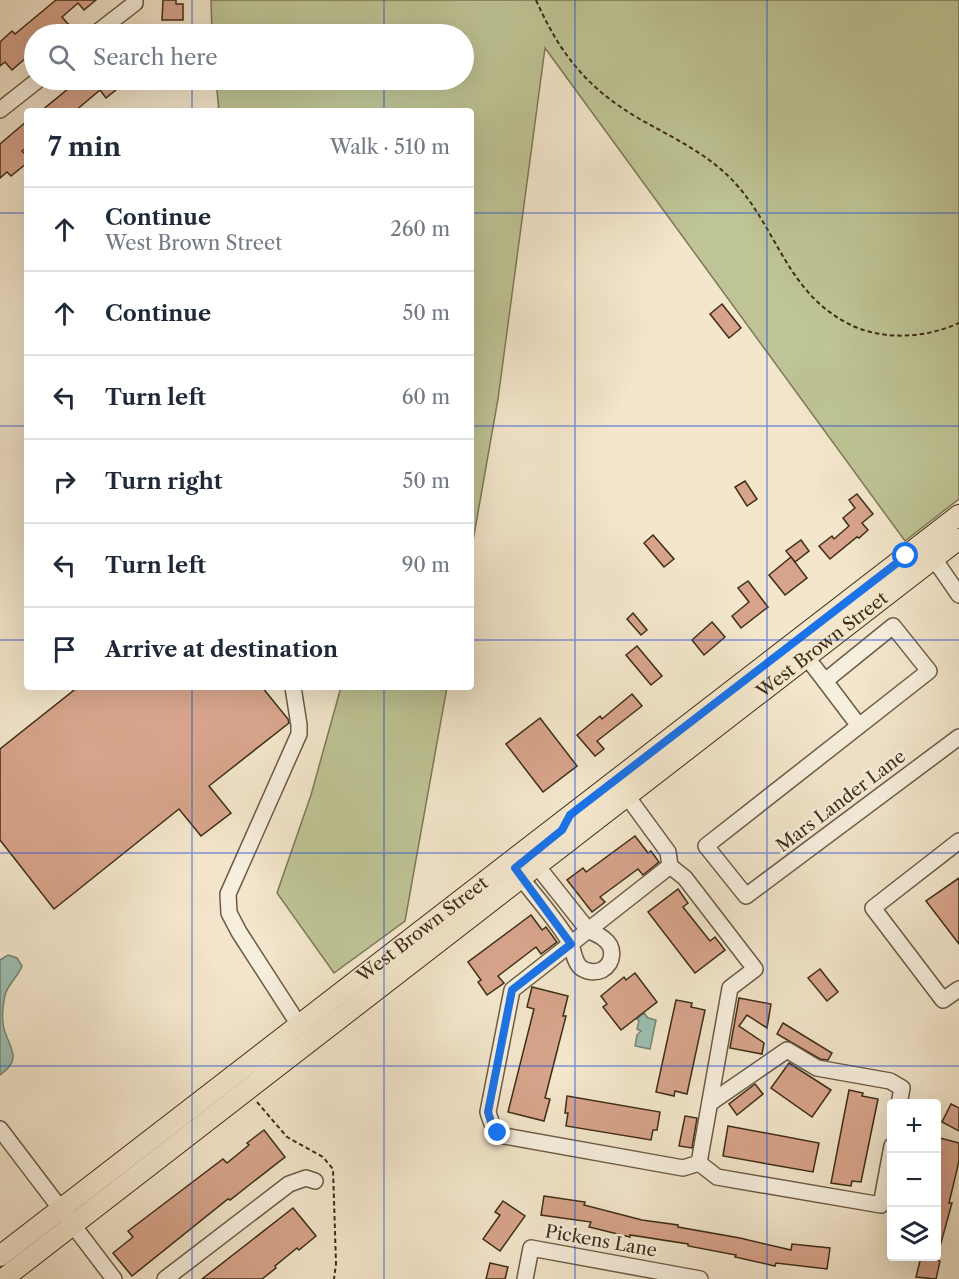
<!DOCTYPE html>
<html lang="en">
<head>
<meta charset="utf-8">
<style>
  :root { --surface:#fff; --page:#f6f6f7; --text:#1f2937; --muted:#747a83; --line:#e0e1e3 }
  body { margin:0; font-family:"Libre Caslon Text",serif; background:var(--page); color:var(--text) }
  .controls { position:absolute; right:18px; bottom:18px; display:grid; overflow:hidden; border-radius:6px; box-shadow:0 6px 24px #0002 }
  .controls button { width:54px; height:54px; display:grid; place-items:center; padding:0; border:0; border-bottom:2px solid var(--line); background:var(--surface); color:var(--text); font:30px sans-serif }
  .stop { position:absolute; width:18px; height:18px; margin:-14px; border:4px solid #1a73e8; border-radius:50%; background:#fff }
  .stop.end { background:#1a73e8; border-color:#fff; box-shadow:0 2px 6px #0008 }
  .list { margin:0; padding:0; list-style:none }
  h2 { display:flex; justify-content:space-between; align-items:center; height:78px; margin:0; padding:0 24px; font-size:26px }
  h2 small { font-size:20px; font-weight:400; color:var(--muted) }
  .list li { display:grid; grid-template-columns:39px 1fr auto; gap:18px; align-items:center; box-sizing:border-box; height:84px; padding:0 24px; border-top:2px solid var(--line) }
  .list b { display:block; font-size:22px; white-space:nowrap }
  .list p { margin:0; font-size:20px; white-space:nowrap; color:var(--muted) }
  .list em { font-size:20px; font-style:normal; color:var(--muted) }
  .icon { flex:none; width:33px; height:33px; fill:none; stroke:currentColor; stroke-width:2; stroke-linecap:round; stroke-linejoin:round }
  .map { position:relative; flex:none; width:959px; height:1279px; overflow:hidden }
  .search { position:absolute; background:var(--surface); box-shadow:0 6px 24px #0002; left:24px; top:24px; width:450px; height:66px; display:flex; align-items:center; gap:15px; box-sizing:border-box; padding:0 21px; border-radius:33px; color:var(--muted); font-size:22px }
  .panel { position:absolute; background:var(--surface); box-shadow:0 6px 24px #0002; left:24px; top:108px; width:450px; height:582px; border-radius:6px }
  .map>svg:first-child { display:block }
</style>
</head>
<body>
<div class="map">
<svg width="959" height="1279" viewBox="0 0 959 1279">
  <rect width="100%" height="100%" fill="#f3e6cc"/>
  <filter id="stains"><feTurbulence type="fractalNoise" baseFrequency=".00333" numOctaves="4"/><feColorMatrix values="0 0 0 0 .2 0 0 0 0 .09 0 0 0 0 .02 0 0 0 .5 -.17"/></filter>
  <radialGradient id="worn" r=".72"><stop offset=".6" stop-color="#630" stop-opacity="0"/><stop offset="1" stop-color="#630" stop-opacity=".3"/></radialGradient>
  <g fill="#bec495" stroke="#7e7856" stroke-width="1.5">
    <path d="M211,0H959V499L905,541L545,48L498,399L471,552V111H219L216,80H464V34H212Z"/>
    <path d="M341,687H447L405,921L334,973L277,893L311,795Z"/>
  </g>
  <g fill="#9cc0b3" stroke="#778574" stroke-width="1.5">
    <path d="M8,955L17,958L22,966C18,977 8,984 5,995C3,1005 1,1018 4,1029C10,1049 23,1059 0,1075V960Z"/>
    <path d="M644,1013L648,1018L656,1020L650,1049L635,1046L637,1035L641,1031L637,1029L639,1021L637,1019Z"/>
  </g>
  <g fill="#d7a48b" stroke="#3f2d16" stroke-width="1.5">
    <path d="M56,0H96L84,10L78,3L62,17L68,24L55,34H34V51L12,70L5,62L0,66V42L12,31L15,34Z"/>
    <path d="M163,0H176V4H183V20H162Z"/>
    <path d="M79,80H128L106,98L100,90L75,111H41Z"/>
    <path d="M27,121V147L22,151L27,156V163L11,176L7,172L0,178V144Z"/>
    <path d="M722,304L741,328L729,338L710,314Z"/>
    <path d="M745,481L757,499L747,506L735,487Z"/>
    <path d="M857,494L873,514L862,523L868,530L859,538L857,537L830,559L819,546L832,536L834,539L849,526L843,518L855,508L849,500Z"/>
    <path d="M653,535L674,559L664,567L644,543Z"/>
    <path d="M801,540L809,551L795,562L786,551Z"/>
    <path d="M791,557L807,578L785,595L769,575Z"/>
    <path d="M748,581L768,607L741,628L732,616L749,602L738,588Z"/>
    <path d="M633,613L647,630L641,635L627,619Z"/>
    <path d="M712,622L725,637L704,655L692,640Z"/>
    <path d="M637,646L662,676L651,685L626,655Z"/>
    <path d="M78,687H262L288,719L289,723L209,786L231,813L201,836L179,809L54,909L0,840V749Z"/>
    <path d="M632,694L642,706L597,741L604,749L595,756L577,735L600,716L602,719Z"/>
    <path d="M540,718L577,766L543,792L506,744Z"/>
    <path d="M635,836L648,853L651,851L659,862L643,875L638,869L600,897L605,902L592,912L567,880L583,868L586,872Z"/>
    <path d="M959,878V944L926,901Z"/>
    <path d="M678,889L688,903L683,907L710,941L715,937L725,950L695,973L648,912Z"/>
    <path d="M531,915L542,930L546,927L557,942L541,954L536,947L498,976L504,983L487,995L478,982L481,980L468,962Z"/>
    <path d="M820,969L838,992L827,1001L808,978Z"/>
    <path d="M635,973L657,1002L621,1030L603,1007L607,1004L601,996L624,977L626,980Z"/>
    <path d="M532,987L568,996L563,1016H566L545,1098L550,1099L544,1121L508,1112L534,1009L527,1007Z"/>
    <path d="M739,998L771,1004L767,1028L747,1015L739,1026L764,1043L762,1054L730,1048Z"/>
    <path d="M676,1000L692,1003L691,1007L705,1010L687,1094L675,1091L674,1096L656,1092Z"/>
    <path d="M783,1023L832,1053L828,1060L820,1059L777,1034Z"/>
    <path d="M789,1063L831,1090L812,1117L771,1088Z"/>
    <path d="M755,1084L763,1094L737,1115L729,1104Z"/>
    <path d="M849,1090L863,1093L862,1096L878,1099L861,1182L852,1181L851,1186L831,1183Z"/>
    <path d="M567,1096L660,1112L657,1130H653L651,1140L566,1126L568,1113H565Z"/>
    <path d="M951,1104L959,1108V1131L942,1122Z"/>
    <path d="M685,1116L697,1118L692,1148L679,1146Z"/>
    <path d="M728,1126L819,1143L813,1172L723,1156Z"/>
    <path d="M264,1130L285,1157L230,1200L228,1199L132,1276L113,1253L133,1237L128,1231L223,1159L227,1163L249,1145L247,1143Z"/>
    <path d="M936,1137L959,1143V1161L949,1203H952L939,1250H936Z"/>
    <path d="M544,1196L585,1202L584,1205L642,1220L678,1225V1227L740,1238L791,1250L792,1244L830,1248L827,1269L776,1263L775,1266L735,1257L736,1255L688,1246V1244L630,1235V1237L589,1227L591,1222L541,1215Z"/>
    <path d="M503,1201L525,1216L500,1251L483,1239L500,1215L495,1212Z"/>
    <path d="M293,1208L316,1236L299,1250L297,1248L275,1266L276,1268L262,1279H202Z"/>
    <path d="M921,1257L940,1261L936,1279L916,1277Z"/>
    <path d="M490,1263L508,1267L505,1279H486Z"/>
  </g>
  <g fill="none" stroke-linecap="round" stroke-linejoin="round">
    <g stroke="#6c5b44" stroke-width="18">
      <g id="minor">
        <path d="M95,34L135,3V0"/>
        <path d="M0,110L38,80"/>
        <path d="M928,550L959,595"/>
        <path d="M801,650L825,681"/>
        <path d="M293,687L299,725V734L228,894L229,913L239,932L299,1025"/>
        <path d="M859,726L825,681L893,626L929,671L706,846L746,896L959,737"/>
        <path d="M627,796L668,852L670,866"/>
        <path d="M959,841L873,908L943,1000L959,989"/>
        <path d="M670,866L685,878L755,969L730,988L699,1163L683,1168L504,1136C494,1131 491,1123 488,1112L512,990Z"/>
        <path d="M518,874C535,896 555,918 569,941C574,949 573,960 580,967C586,972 595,973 602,970C614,963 615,947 604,939C600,935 593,933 588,930L530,857"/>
        <path d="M710,1103L787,1050L817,1068L890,1081L902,1088L899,1104"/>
        <path d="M0,1129L114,1279"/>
        <path d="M699,1163L717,1177L881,1205L892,1146"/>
        <path d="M165,1279L289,1184L306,1178L315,1181"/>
        <path d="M525,1279L531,1248L700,1279"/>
      </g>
    </g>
    <g stroke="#3f2d16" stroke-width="22">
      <g id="major">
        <path id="s1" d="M0,1256L959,515"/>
        <path id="s2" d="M3,1279L959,539"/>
      </g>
    </g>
    <g stroke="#3f2d16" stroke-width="2" stroke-dasharray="4.5 3" stroke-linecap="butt">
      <path d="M536,0C560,54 587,88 638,118C673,138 709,154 736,184C777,230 787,290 845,322C879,341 924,339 959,323"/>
      <path d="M257,1102L287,1137L323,1157L333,1169L336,1264L334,1279"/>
    </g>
    <use href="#minor" stroke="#f7efde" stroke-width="15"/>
    <use href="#major" stroke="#f3e6cc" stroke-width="20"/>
  </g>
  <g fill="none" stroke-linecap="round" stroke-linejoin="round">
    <path stroke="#1a73e8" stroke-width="8" d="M498,1133L492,1125L488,1112L512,990L571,944L515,868L562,830L570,815L906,556"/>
  </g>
  <path fill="none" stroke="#1d4ed8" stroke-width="1.5" stroke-opacity="0.55" d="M192,0V34M384,0V34M575,0V1279M767,0V1279M192,80V111M384,80V111M0,213H27M471,213H959M0,426H27M471,426H959M0,640H27M471,640H959M192,687V1279M384,687V1279M0,853H959M0,1066H959"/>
  <g text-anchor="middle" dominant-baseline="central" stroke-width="5" stroke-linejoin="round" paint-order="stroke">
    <g font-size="18" fill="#3f2d16" stroke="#f7efde">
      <text stroke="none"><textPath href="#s2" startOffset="1036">West Brown Street</textPath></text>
      <text transform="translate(841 801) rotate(-37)">Mars Lander Lane</text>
      <text stroke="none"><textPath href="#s1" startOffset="534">West Brown Street</textPath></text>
      <text transform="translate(601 1241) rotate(10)">Pickens Lane</text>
    </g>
  </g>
  <rect width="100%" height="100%" filter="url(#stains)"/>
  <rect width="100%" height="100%" fill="url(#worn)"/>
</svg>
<div class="controls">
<button>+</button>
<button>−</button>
<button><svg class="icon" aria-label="layers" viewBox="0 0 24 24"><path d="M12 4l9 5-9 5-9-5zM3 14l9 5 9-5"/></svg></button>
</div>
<div class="stop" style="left:906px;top:556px"></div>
<div class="stop end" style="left:498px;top:1133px"></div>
<div class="search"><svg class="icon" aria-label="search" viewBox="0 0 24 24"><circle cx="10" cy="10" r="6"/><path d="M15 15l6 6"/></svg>Search here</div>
<section class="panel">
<h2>7 min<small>Walk · 510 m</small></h2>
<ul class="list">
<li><svg class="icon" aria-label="ahead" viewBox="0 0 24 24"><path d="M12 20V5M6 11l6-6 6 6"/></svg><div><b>Continue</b><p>West Brown Street</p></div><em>260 m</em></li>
<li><svg class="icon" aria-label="ahead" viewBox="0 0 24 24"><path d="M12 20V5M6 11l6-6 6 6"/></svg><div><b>Continue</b></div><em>50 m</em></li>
<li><svg class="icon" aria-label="left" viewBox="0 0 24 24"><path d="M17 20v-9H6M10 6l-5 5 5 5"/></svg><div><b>Turn left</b></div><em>60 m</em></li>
<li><svg class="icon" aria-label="right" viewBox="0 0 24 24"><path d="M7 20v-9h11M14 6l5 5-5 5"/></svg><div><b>Turn right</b></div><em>50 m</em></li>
<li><svg class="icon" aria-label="left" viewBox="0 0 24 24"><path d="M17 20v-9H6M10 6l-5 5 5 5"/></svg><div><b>Turn left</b></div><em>90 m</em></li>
<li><svg class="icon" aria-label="arrive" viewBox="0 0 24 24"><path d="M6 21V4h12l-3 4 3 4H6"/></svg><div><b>Arrive at destination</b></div></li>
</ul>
</section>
</div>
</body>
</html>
